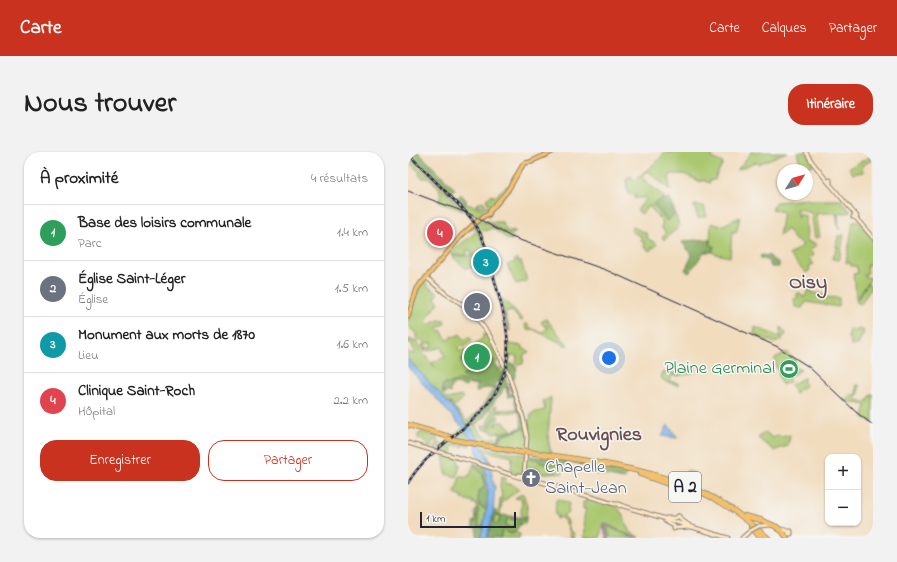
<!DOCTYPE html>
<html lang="fr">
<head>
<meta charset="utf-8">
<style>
  :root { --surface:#fff; --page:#f2f2f2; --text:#222; --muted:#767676; --line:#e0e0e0; --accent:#c8321e }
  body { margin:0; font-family:"Indie Flower",sans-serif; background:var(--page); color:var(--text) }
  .controls { position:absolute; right:12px; bottom:12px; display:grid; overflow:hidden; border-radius:8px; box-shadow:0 1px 3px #0004 }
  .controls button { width:36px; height:36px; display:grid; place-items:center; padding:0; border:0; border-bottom:1px solid var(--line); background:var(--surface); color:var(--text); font:20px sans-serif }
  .compass { position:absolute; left:369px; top:12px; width:36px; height:36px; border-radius:50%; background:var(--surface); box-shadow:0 1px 3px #0004; rotate:53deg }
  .scale { position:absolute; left:12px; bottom:10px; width:96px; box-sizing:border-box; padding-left:4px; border:2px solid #22223b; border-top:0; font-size:11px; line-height:14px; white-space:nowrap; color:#22223b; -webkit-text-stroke:3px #f6f6f2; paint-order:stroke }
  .you { position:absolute; left:201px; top:206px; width:14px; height:14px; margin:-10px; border:3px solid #fff; border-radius:50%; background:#1a73e8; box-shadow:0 0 0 6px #1a73e833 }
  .badge { display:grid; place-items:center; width:26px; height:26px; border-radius:50%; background:var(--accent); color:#fff; font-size:13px; font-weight:700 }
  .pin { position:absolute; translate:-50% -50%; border:2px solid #fff; box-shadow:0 1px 4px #0006 }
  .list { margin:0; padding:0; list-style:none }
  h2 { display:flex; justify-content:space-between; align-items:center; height:52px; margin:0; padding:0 16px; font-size:17px }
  h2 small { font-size:13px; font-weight:400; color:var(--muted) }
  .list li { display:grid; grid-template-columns:26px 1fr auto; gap:12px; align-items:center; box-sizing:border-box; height:56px; padding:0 16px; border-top:1px solid var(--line) }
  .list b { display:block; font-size:15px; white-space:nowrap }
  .list p { margin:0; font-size:13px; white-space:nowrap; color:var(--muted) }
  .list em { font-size:13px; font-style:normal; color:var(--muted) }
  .actions { display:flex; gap:8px; padding:12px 16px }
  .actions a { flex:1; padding:9px 0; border:1px solid var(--accent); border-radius:16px; text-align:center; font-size:14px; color:var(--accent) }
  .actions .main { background:var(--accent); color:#fff }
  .map { position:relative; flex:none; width:465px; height:386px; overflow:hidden; border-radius:16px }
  header { display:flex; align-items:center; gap:24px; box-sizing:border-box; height:56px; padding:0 20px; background:var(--accent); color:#fff }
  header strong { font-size:19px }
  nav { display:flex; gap:22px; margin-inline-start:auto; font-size:14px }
  .intro { display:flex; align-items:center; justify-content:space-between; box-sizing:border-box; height:96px; padding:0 24px }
  h1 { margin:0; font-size:28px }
  .button { padding:10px 18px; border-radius:16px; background:var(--accent); color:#fff; font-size:14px; font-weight:700 }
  main { display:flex; gap:24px; padding:0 24px }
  aside { flex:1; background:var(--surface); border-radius:16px; box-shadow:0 1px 3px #0004 }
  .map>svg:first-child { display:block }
</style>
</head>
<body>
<header>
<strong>Carte</strong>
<nav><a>Carte</a><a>Calques</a><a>Partager</a></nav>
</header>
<div class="intro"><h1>Nous trouver</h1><a class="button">Itinéraire</a></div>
<main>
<aside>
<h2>À proximité<small>4 résultats</small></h2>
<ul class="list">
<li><span class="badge" style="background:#2e9e5b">1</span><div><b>Base des loisirs communale</b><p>Parc</p></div><em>1.4 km</em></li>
<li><span class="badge" style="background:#6b7280">2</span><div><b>Église Saint-Léger</b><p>Église</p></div><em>1.5 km</em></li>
<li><span class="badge" style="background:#0f9aa8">3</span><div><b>Monument aux morts de 1870</b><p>Lieu</p></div><em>1.6 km</em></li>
<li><span class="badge" style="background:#e0444e">4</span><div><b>Clinique Saint-Roch</b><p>Hôpital</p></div><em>2.2 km</em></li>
</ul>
<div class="actions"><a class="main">Enregistrer</a><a>Partager</a></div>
</aside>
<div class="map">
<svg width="465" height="386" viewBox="0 0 465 386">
  <rect width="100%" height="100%" fill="#f6f6f2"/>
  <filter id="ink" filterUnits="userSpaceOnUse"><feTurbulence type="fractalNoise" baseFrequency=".025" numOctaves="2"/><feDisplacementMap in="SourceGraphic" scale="8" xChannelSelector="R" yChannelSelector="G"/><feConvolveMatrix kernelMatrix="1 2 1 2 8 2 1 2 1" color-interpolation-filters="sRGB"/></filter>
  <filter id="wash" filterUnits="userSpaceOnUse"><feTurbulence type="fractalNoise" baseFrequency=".012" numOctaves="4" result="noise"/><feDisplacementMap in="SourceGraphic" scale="16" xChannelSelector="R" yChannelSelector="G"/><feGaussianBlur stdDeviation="0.9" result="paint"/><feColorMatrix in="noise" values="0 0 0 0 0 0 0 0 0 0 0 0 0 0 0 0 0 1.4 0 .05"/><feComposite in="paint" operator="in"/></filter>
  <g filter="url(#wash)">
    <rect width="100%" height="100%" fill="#f1dcbe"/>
    <g fill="#abc86f" stroke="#667555">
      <path d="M258,0H307L303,6L315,11L308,24L307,28H302V31L294,28L293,30L276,22H263L261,27L262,38L240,19L233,25L257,46L245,52L258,68L267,62L269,67L271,75L256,88L254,85L258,81L253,75L255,71L242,55L244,53L238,57L234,62L229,58L239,46H225L228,43L220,42L218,27L222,24L227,28L247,11Z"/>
      <path d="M342,0H379L350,12L348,10L329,18L343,1Z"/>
      <path d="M389,0H398L405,12L404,14L393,15Z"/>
      <path d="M0,3L49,52L55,59L31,50L33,41L31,39L32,37L21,26H14L11,22L12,20L0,10Z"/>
      <path d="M465,3V7L454,14L455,20L445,22L441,16Z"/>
      <path d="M100,33L102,38L83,59L82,63L80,65L82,57L67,53L75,49L79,55L81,54L78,47L85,43V45L90,43L91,40Z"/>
      <path d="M400,47L401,48H433L443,60L430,62L431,78L428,61H415L408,62L412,85L407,86L403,60H398L393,57L388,58L390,67L391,61L395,64L396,63L398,64L399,89L409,92L402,99L406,103L401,107L406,112L401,114L402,118L398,121L381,103L395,93L392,90L387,88L379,77L371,84L375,60L364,57L368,50Z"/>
      <path d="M59,52L77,58L76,63L72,66L58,60L54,55Z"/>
      <path d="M286,53L296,54L299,64L290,66Z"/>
      <path d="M332,65L328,81L324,79L322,105L308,102L304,100L306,94L302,93L303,71L313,74Z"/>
      <path d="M72,68L106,86L103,88L98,87L97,85L84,76L78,79L76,78L73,81L81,101L84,102H80L76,89L67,72Z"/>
      <path d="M76,68L85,70H94L99,79L107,80V81L102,83Z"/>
      <path d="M450,69L465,87V113H459L460,121L457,122L458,125L463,126L448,148L447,130L446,129L445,122L450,121V118H449V114H443L442,111H438L445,70Z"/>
      <path d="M67,73L74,88L79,102L63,103V98H59V103H44L43,100L69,79L67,75L62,78L61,77Z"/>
      <path d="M225,75L240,82L239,86L249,92L246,96L244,95L242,99L236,95L237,91L233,89L234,85L223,79Z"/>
      <path d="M436,83L431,108L424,107L430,95H428L430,84Z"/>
      <path d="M44,104H79L96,163H94L95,161L83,122L76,124L75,122L82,119L80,116H57Z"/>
      <path d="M108,106L110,110L113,109L119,129L108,132L99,113L107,110L106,108Z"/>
      <path d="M16,129L20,133L19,134L30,141L27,147L31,150L18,168L22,172L31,168L36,169L37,172L29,176L31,179L33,178L39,188L44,185L43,184L47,185L52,182L56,188L61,185L64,189L56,195L54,193L50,197L52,200L56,197L59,201L62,199V196L76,185L75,183L80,182L92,208L87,212L91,217L95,214L97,216L92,230L62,233L54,228L35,235L34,242L39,247L54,244L56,246L47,254L41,250L59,269L73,256L85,237L89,234C82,249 70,262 57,273L54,266L0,207V199L2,202L6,201L4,191H0V188L3,187L4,189H8L12,194L11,196L28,217L24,211L37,205L33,195L17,200L15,197L24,195V190L17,193L18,196H15L13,194L17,192L14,188L11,189L8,185V181L0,175C0,159 7,142 16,129Z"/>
      <path d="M460,131L463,136L453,152L448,150Z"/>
      <path d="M400,138L404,139V141L415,142V145L431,146V155L398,150L394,156L387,155L386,147H389V142L391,140L396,146Z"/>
      <path d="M94,146L115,168L113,169L104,159L97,161L102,179L100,178L92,148Z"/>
      <path d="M138,167L160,193L159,194L125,177L119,178V176L117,175L118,171L123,176L133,181L140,176L139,174L137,175L133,170Z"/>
      <path d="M347,175L372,185L373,175L378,181L377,184L373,185L375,187L367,191L360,188V189L346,183Z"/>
      <path d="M441,177L449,179L450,177L456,179L450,193L448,192L447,194L443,193L442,186L440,187Z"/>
      <path d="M101,192L115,194V197L121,199V200L116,202L115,212L109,213L108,211L109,204L103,203L101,210H99Z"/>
      <path d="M378,200L387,208L386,215L393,218L380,225L382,230L374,233L370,223L371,219L368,215L367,206Z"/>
      <path d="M286,216L287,220L270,224L264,223L262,229L270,231V233L258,230L253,226L255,220L260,222Z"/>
      <path d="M395,226L397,227L395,228L398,233L389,239V241L387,242L383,233Z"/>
      <path d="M449,233H451V242H449L448,248L459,250L463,243H465V271L455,265L458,253L438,249L441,243H448Z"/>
      <path d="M143,246L140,283L141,293L144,303L101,294L99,293L90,292L92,285L94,284L116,276H122L120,268L123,267L122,264L124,263V261L137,258L135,249Z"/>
      <path d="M86,254H90L88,258L108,257L110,259L104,260L88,261L80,277V279L75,277L74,274H78Z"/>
      <path d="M89,263L91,265L87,274L91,270H96L102,276L103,279L85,281L82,279V276Z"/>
      <path d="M60,272L63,273H67L74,283L81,287L87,285L90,288L87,294L72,291C70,284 65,277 58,274Z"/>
      <path d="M56,275L57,279L65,289L44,285Z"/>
      <path d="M13,280L30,285L28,288L33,292L26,298L29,292L27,289L25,288L23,296H20L19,290H16V288L10,287V282H13Z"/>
      <path d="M357,280L365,286L371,283L372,285L382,283L380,294L370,297L367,299L350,286Z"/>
      <path d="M41,288L63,293L59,294L55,293L54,295L46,293L45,294L44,303L35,300V295L29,298Z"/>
      <path d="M73,295L119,303C123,306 124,305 129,307C138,310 137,313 148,312L145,308L176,312L175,313L160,310L155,316L154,322C147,319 139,322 131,321L130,316L121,317L119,319L118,318L115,322H108L103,319L104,305L78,299L83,311H82Z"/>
      <path d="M35,302L51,307L50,312H52L49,325L38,322V320Z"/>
      <path d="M66,311L75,323L76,336L73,338L71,354L79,358L76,371L73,375L71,374C70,369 70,363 71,358L69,357L70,354H68V351L65,352V349H59V348L54,347V344L47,341L52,324L59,326L60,323L62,324Z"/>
      <path d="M279,318L291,323L288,324L284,334L276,331Z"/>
      <path d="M94,325L98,326L97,332H104L111,337C105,342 99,347 94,350L91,370L88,372L85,370L88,363L85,362V358L89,359L91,357L92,346L94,347L92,333L93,326Z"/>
      <path d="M115,341L119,354L118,366L113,365L114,347L107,346Z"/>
      <path d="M180,345L207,353L213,360L221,379L232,386L216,381L199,372L194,373L192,386H176L175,384L177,383L176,365L178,357H175V350H179Z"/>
      <path d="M150,347L161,351L160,356L161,361L156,363L157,366L159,367L162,380H165L167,386H163C161,378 159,367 150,365L149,367V363H147L148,348Z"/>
      <path d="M100,366L118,369L117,372L109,370L103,376L98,375L97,373L99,367Z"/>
      <path d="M199,374L221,384L222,386H203Z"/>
      <path d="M95,377L99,379V381L105,382L106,380L112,382L111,386H92Z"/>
    </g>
    <g fill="#88ac62" stroke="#55674e">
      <path d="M0,0H10C22,13 35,24 47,37L43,42L48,47L53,42L58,48V51L53,54Z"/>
      <path d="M262,46L267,62L259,69L245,52L250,49Z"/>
      <path d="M302,87V93L306,94L304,100H296L281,121L277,118L284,104L274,90L277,89Z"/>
      <path d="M353,103L362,104L365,108L371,111V115H363L361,109L352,106Z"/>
      <path d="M63,199L69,203V205L64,206L70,208L71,215L77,216L82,213L84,208L86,207V211L94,222L91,229L85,234L87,237L80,236L72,237L69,241L67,235L70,232L62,233V231L54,224L59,221V214L53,209L57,202H62Z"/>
      <path d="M99,210L107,213V216H109L106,227L104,228L101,223L97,224L102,242L107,241L118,271L120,270L122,276L117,279L116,276L94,284L92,285L90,292L117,297V299L87,294L93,280L96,281L110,277V276H113C114,264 113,267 109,257C107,254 107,248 106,244L100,245L98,235L95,236L93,242C84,247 75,279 60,272C81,254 93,236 99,210Z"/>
      <path d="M50,228H54L59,231L58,235C53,233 48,231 43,234V237L41,238L43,240L42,241L39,239L37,243L36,242L34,233L38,231V233Z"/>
      <path d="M119,303L159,309L160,310H157V312L152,313L149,309L145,308L149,313C142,313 133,314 129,307H122V305H119Z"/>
      <path d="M66,311L77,314L80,340L79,358L71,354L72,351H70V339L76,336L75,323L67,314Z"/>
      <path d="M176,312L219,319L217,327L182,321L176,316Z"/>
      <path d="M69,357L71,358L70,362L71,374L73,375L76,371L73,386H69V376L65,375V369L68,370L67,360Z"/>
      <path d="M87,360L92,363V364L87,363L85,370L88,372L91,370L93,363L118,366V369L99,367L97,373L103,376L109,370L113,372L105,382L99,381V379L95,377L92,386H79L85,362Z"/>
    </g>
    <g fill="#7cb2ea" stroke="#4f6a92">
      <path d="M0,207L54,266L57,272L63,276L70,286L81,309L82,311L81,314L83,318L86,334H87L85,362L79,386H73L79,354L80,340L77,315L75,311L69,303L68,293L57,279V276L51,272L0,215Z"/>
      <path d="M260,273L269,285V286L254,284Z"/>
    </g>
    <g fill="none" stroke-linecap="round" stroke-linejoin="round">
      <g stroke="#8a7f7c" stroke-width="1.5">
        <path d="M197,376L198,374H200L222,384V386"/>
        <path d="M222,384L227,386"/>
      </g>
      <path stroke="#8a7f7c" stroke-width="4.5" d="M196,373L200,386"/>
    </g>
  </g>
  <g filter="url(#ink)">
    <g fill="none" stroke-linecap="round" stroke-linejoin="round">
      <g stroke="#8a7f7c" stroke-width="5">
        <g id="secondary">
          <path d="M398,0L404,10L420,30"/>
          <path d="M420,29L422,28V30L421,31Z"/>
          <path d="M421,31L447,62"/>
          <path d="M447,62L449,64L448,66L445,65Z"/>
          <path d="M448,66L465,86"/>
          <path d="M18,125L38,142L60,156"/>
          <path d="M61,155L82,184L100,221L115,265L119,285L116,324"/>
          <path d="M0,291L26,299"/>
          <path d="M28,299L55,307"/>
          <path d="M56,307L110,325"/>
          <path d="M116,326V324L111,323V325L130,329L206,352H211V354"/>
          <path d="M212,353L320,386"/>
          <path d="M271,364L272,367L281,373"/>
          <path d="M258,366H268L270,364"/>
          <path d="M257,369L266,374V377"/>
          <path d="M351,374L363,373"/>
          <path d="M268,376L281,375"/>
          <path d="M374,377L380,379L381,382H383V379H380"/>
          <path d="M334,386L342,379"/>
        </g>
      </g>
      <g stroke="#8a7f7c" stroke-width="5.5">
        <g id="primary">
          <path d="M122,10L144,0"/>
          <path d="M65,73L76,64L81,62L82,59L100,38L116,11L124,10"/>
          <path d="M53,84L66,72"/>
          <path d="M12,133L54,83"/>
          <path d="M0,165L9,137L13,131"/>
        </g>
      </g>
      <g stroke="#8a7f7c" stroke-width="6">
        <g id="highway">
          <path d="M0,273L42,285"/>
          <path d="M42,287L116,301"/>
          <path d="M120,300C186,310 256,317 314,351C331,361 345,373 360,386"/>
          <path d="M232,322L271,336L275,339L276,344"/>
          <path d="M337,364L353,368L369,375"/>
          <path d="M343,375L353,386"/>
          <path d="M368,375L374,379L379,386"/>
        </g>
      </g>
      <use href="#secondary" stroke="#fbe6c3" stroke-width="3"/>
      <use href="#primary" stroke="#f4c16a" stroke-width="3.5"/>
      <use href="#highway" stroke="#f4c16a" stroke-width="4.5"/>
      <path stroke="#22223b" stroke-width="1" d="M0,39L62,62L103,85L198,118L370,195L401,215L449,261L465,273"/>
      <g stroke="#22223b" stroke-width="2.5">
        <path id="rail" d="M0,2C14,16 27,29 41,43C49,51 58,59 65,69C77,86 81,106 86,126C98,170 112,210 81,250C58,281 19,297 0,331"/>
      </g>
      <use href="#rail" stroke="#f6f6f2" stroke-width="1" stroke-dasharray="3" stroke-linecap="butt"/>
      <g stroke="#8a7f7c" stroke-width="5" stroke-linecap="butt">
        <g id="secondary-bridge">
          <path d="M26,299H28"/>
          <path d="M342,379L351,374"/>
        </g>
      </g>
      <g stroke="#8a7f7c" stroke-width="6" stroke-linecap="butt">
        <g id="highway-bridge">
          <path d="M40,287H42"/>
          <path d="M116,299L120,300"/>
        </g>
      </g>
      <use href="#secondary-bridge" stroke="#fbe6c3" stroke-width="3"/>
      <use href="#highway-bridge" stroke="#f4c16a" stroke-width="4.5"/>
    </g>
  </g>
  <defs>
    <g id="stadium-disc" transform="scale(1)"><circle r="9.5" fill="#2e9e5b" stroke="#f6f6f2"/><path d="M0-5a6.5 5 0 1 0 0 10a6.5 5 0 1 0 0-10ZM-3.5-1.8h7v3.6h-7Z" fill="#fff"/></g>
    <g id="church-disc" transform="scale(1)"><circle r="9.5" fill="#6b7280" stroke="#f6f6f2"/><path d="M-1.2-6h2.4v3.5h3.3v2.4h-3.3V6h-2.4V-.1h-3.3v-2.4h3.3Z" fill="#fff"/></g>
  </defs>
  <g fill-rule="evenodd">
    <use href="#stadium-disc" x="381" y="217"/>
    <use href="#church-disc" x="123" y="326"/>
  </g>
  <g text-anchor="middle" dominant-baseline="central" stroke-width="3" stroke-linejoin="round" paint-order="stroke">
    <rect fill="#f6f6f2" stroke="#626272" stroke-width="1" x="261" y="320" width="32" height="30" rx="3"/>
    <g font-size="17" font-weight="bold" fill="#22223b">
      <text x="277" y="335">A 2</text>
    </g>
    <g font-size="18" fill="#27864d" stroke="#f6f6f2" text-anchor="end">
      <text x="367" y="217">Plaine Germinal</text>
    </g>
    <g font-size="18" fill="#5b616d" stroke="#f6f6f2" text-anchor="start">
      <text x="137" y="316">Chapelle<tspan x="137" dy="21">Saint-Jean</tspan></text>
    </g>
    <g font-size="20" font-weight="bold" fill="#6b4e54" stroke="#f6f6f2">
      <text x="400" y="131">Oisy</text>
      <text x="191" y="283">Rouvignies</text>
    </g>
  </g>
</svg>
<div class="controls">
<button>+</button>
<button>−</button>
</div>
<svg class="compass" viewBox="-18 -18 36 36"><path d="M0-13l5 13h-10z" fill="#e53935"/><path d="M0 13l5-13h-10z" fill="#767676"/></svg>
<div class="scale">1 km</div>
<div class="you"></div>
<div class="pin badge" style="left:69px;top:205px;background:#2e9e5b">1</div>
<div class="pin badge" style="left:69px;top:154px;background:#6b7280">2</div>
<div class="pin badge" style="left:78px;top:110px;background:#0f9aa8">3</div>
<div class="pin badge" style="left:32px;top:81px;background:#e0444e">4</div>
</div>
</main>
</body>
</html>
